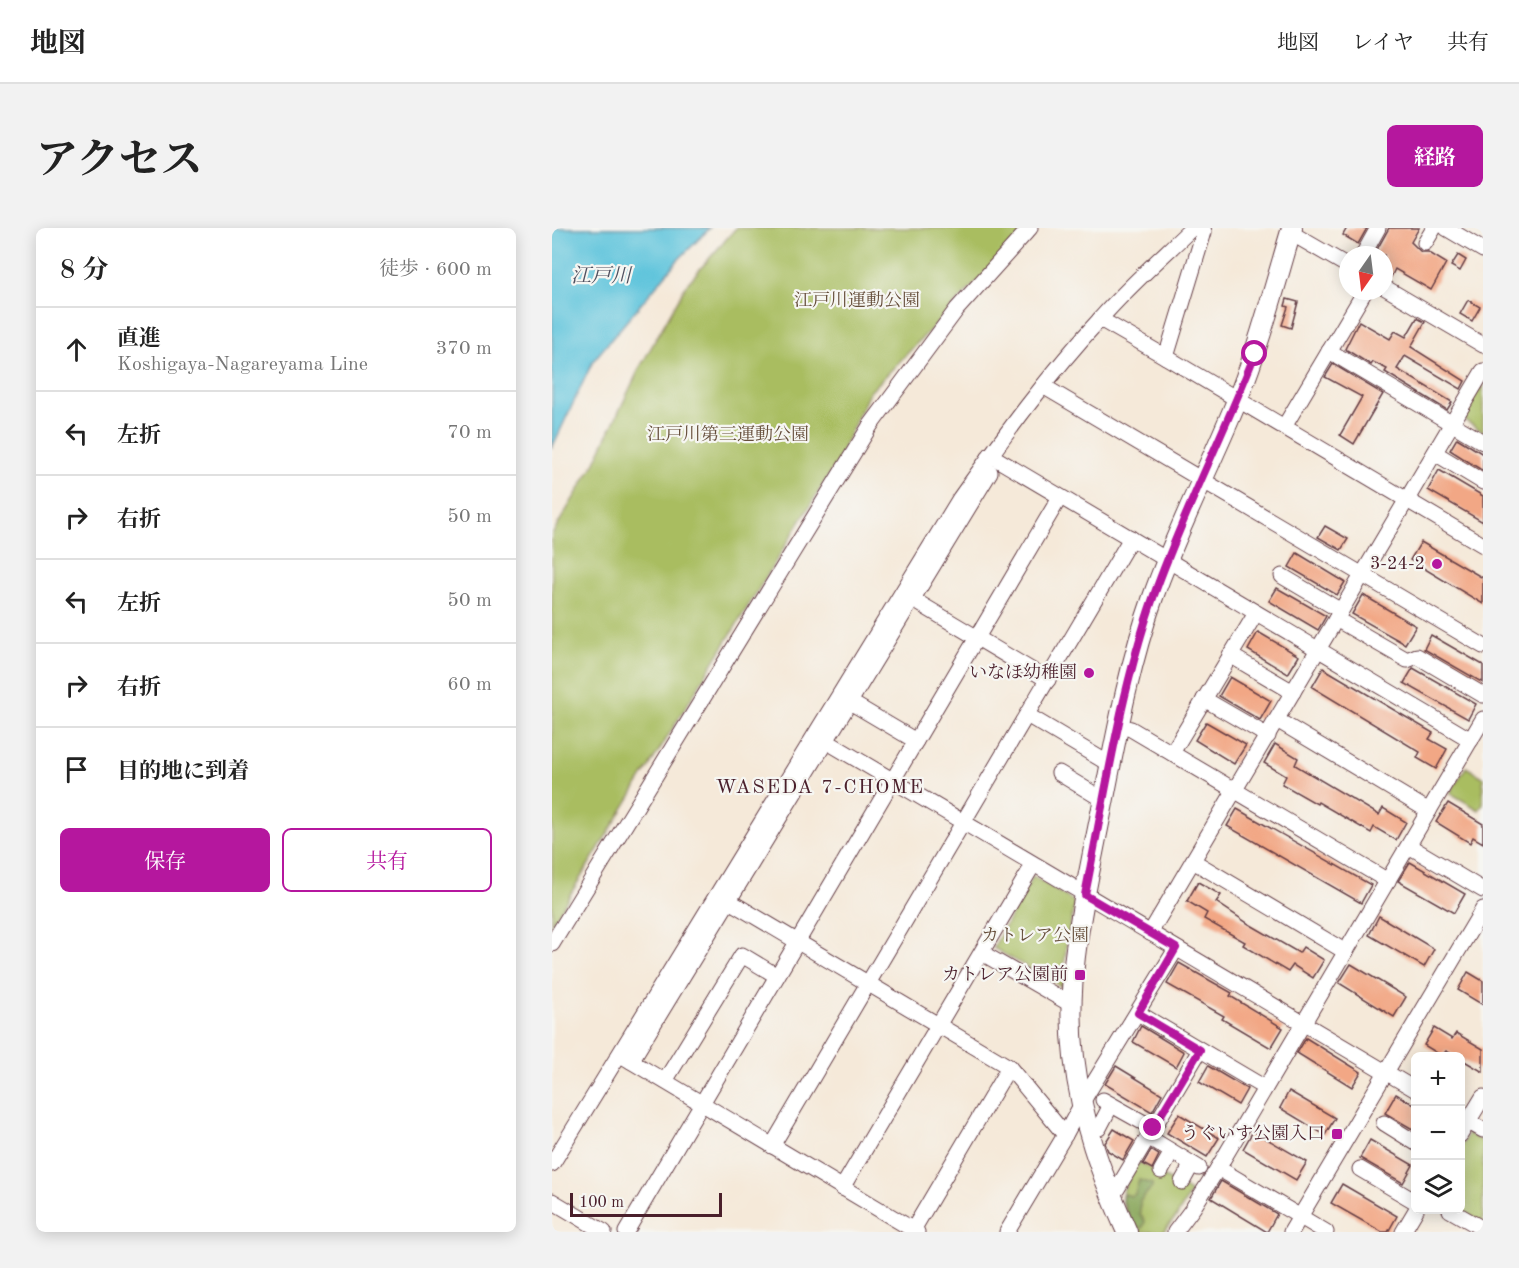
<!DOCTYPE html>
<html lang="ja">
<head>
<meta charset="utf-8">
<style>
  :root { --surface:#fff; --page:#f2f2f2; --text:#222; --muted:#767676; --line:#e0e0e0; --accent:#b5179e }
  body { margin:0; font-family:"Old Standard TT","Noto Serif JP",serif; background:var(--page); color:var(--text) }
  .controls { position:absolute; right:18px; bottom:18px; display:grid; overflow:hidden; border-radius:9px; box-shadow:0 3px 15px #0003 }
  .controls button { width:54px; height:54px; display:grid; place-items:center; padding:0; border:0; border-bottom:2px solid var(--line); background:var(--surface); color:var(--text); font:30px sans-serif }
  .compass { position:absolute; left:787px; top:18px; width:54px; height:54px; border-radius:50%; background:var(--surface); box-shadow:0 3px 15px #0003; rotate:194deg }
  .scale { position:absolute; left:18px; bottom:15px; width:152px; box-sizing:border-box; padding-left:6px; border:3px solid #4a1f2b; border-top:0; font-size:16px; line-height:21px; white-space:nowrap; color:#4a1f2b; -webkit-text-stroke:4px #f6f6f2; paint-order:stroke }
  .stop { position:absolute; width:18px; height:18px; margin:-14px; border:4px solid #b5179e; border-radius:50%; background:#fff }
  .stop.end { background:#b5179e; border-color:#fff; box-shadow:0 2px 6px #0008 }
  .list { margin:0; padding:0; list-style:none }
  h2 { display:flex; justify-content:space-between; align-items:center; height:78px; margin:0; padding:0 24px; font-size:26px }
  h2 small { font-size:20px; font-weight:400; color:var(--muted) }
  .list li { display:grid; grid-template-columns:39px 1fr auto; gap:18px; align-items:center; box-sizing:border-box; height:84px; padding:0 24px; border-top:2px solid var(--line) }
  .list b { display:block; font-size:22px; white-space:nowrap }
  .list p { margin:0; font-size:20px; white-space:nowrap; color:var(--muted) }
  .list em { font-size:20px; font-style:normal; color:var(--muted) }
  .actions { display:flex; gap:12px; padding:18px 24px }
  .actions a { flex:1; padding:14px 0; border:2px solid var(--accent); border-radius:9px; text-align:center; font-size:21px; color:var(--accent) }
  .actions .main { background:var(--accent); color:#fff }
  .icon { flex:none; width:33px; height:33px; fill:none; stroke:currentColor; stroke-width:2; stroke-linecap:round; stroke-linejoin:round }
  .map { position:relative; flex:none; width:931px; height:1004px; overflow:hidden; border-radius:9px }
  header { display:flex; align-items:center; gap:36px; box-sizing:border-box; height:84px; padding:0 30px; background:var(--surface); border-bottom:2px solid var(--line) }
  header strong { font-size:28px }
  nav { display:flex; gap:33px; margin-inline-start:auto; font-size:21px }
  .intro { display:flex; align-items:center; justify-content:space-between; box-sizing:border-box; height:144px; padding:0 36px }
  h1 { margin:0; font-size:42px }
  .button { padding:15px 27px; border-radius:9px; background:var(--accent); color:#fff; font-size:21px; font-weight:700 }
  main { display:flex; gap:36px; padding:0 36px }
  aside { flex:1; background:var(--surface); border-radius:9px; box-shadow:0 3px 15px #0003 }
  .map>svg:first-child { display:block }
</style>
</head>
<body>
<header>
<strong>地図</strong>
<nav><a>地図</a><a>レイヤ</a><a>共有</a></nav>
</header>
<div class="intro"><h1>アクセス</h1><a class="button">経路</a></div>
<main>
<aside>
<h2>8 分<small>徒歩 · 600 m</small></h2>
<ul class="list">
<li><svg class="icon" aria-label="ahead" viewBox="0 0 24 24"><path d="M12 20V5M6 11l6-6 6 6"/></svg><div><b>直進</b><p>Koshigaya-Nagareyama Line</p></div><em>370 m</em></li>
<li><svg class="icon" aria-label="left" viewBox="0 0 24 24"><path d="M17 20v-9H6M10 6l-5 5 5 5"/></svg><div><b>左折</b></div><em>70 m</em></li>
<li><svg class="icon" aria-label="right" viewBox="0 0 24 24"><path d="M7 20v-9h11M14 6l5 5-5 5"/></svg><div><b>右折</b></div><em>50 m</em></li>
<li><svg class="icon" aria-label="left" viewBox="0 0 24 24"><path d="M17 20v-9H6M10 6l-5 5 5 5"/></svg><div><b>左折</b></div><em>50 m</em></li>
<li><svg class="icon" aria-label="right" viewBox="0 0 24 24"><path d="M7 20v-9h11M14 6l5 5-5 5"/></svg><div><b>右折</b></div><em>60 m</em></li>
<li><svg class="icon" aria-label="arrive" viewBox="0 0 24 24"><path d="M6 21V4h12l-3 4 3 4H6"/></svg><div><b>目的地に到着</b></div></li>
</ul>
<div class="actions"><a class="main">保存</a><a>共有</a></div>
</aside>
<div class="map">
<svg width="931" height="1004" viewBox="0 0 931 1004">
  <rect width="100%" height="100%" fill="#f6f6f2"/>
  <filter id="ink" filterUnits="userSpaceOnUse"><feTurbulence type="fractalNoise" baseFrequency=".0167" numOctaves="2"/><feDisplacementMap in="SourceGraphic" scale="12" xChannelSelector="R" yChannelSelector="G"/><feConvolveMatrix kernelMatrix="1 2 1 2 8 2 1 2 1" color-interpolation-filters="sRGB"/></filter>
  <filter id="wash" filterUnits="userSpaceOnUse"><feTurbulence type="fractalNoise" baseFrequency=".008" numOctaves="4" result="noise"/><feDisplacementMap in="SourceGraphic" scale="24" xChannelSelector="R" yChannelSelector="G"/><feGaussianBlur stdDeviation="1.35" result="paint"/><feColorMatrix in="noise" values="0 0 0 0 0 0 0 0 0 0 0 0 0 0 0 0 0 1.4 0 .05"/><feComposite in="paint" operator="in"/></filter>
  <g filter="url(#wash)">
    <rect width="100%" height="100%" fill="#f5e9d9"/>
    <g fill="#a9bd61" stroke="#7a6e46" stroke-width="1.5">
      <path d="M184,0H477L317,165L285,234L0,696V306L41,238L87,141L135,56Z"/>
      <path d="M931,154V204L909,190Z"/>
      <path d="M914,539L931,549V575L927,582L898,565Z"/>
      <path d="M481,648L523,674L515,712L510,759L441,720Z"/>
      <path d="M916,905L931,914V995L908,982L909,919Z"/>
      <path d="M587,934L639,964L624,989L611,1004H582C565,965 565,971 587,934Z"/>
    </g>
    <path fill="#86a457" stroke="#686241" stroke-width="1.5" d="M587,952L600,956V959L588,973V986L593,993L591,999L583,1003L570,971L571,966L580,968L583,966Z"/>
    <path fill="#5ec4dc" stroke="#547284" stroke-width="1.5" d="M0,0H158L125,33L41,133L0,220Z"/>
    <g id="blocks">
      <g fill="#f2a785">
        <path d="M795,0H815L806,16L791,7Z"/>
        <path d="M837,0H867L859,14L869,24H876L894,35L879,62L843,41L839,49L832,44V27H822Z"/>
        <path d="M906,27L914,32L908,43L899,38Z"/>
        <path d="M735,71L746,74L739,100L730,97L736,79L733,78Z"/>
        <path d="M916,72L928,79L920,93L908,86Z"/>
        <path d="M865,90L873,94L859,119L913,153L909,161L853,128L845,141L900,174L895,182L833,144L835,141L821,134L819,137L793,121L807,93L838,111L843,103L854,109Z"/>
        <path d="M781,136L831,166L802,216L788,207L810,169L773,149Z"/>
        <path d="M905,210L931,226V243L898,222Z"/>
        <path d="M887,242L931,268V294L876,262Z"/>
        <path d="M773,298L796,311L789,322L766,309Z"/>
        <path d="M869,314L931,350V376L858,332Z"/>
        <path d="M745,325L793,354L785,367L737,339Z"/>
        <path d="M725,360L774,388L766,402L717,373Z"/>
        <path d="M811,367L864,398L853,416L800,386Z"/>
        <path d="M706,404L747,428L736,446L696,422Z"/>
        <path d="M879,407L931,437V455L872,421Z"/>
        <path d="M771,440L881,505L877,511L895,521L884,541L865,530L868,524L760,459Z"/>
        <path d="M861,440L924,476L916,491L852,455Z"/>
        <path d="M678,449L719,473L708,492L667,468Z"/>
        <path d="M654,494L694,517L682,536L643,512Z"/>
        <path d="M723,516L746,530L743,537L827,587L831,580L854,594L844,612L822,599L819,605L766,574L765,576L730,556L734,548L712,535Z"/>
        <path d="M896,575L931,596V615L921,609L918,615L884,594Z"/>
        <path d="M685,581L819,657L809,675L675,598Z"/>
        <path d="M858,634L913,666L902,685L846,653Z"/>
        <path d="M646,654L669,667L664,674L697,696L747,725L751,719L772,732L761,750L741,737L736,744L691,717L693,714L652,691L655,685L635,673Z"/>
        <path d="M827,688L882,721L872,739L817,707Z"/>
        <path d="M627,735L680,765L678,768L731,800L719,820L670,791L672,788L615,756Z"/>
        <path d="M799,736L854,769L842,789L787,755Z"/>
        <path d="M916,744L931,753V777L906,762Z"/>
        <path d="M589,798L632,824L624,839L581,814Z"/>
        <path d="M882,800L900,811L904,805L931,821V844L909,831V828H904L894,823L890,828L872,817Z"/>
        <path d="M754,810L809,844L800,859L745,825Z"/>
        <path d="M564,838L610,866L600,884L553,856Z"/>
        <path d="M656,838L695,861L686,877L647,854Z"/>
        <path d="M737,863L783,890L773,907L728,880Z"/>
        <path d="M844,866L864,878V903L833,885Z"/>
        <path d="M627,886L667,910L655,929L615,905Z"/>
        <path d="M562,901L582,913L571,932L556,923L553,915Z"/>
        <path d="M701,903L755,934L744,952L691,921Z"/>
        <path d="M818,912L861,937L851,955L808,930Z"/>
        <path d="M599,922L607,927L600,941L591,936Z"/>
        <path d="M669,953L725,986L715,1004L659,970Z"/>
        <path d="M790,956L845,988L836,1004H830L779,975Z"/>
      </g>
    </g>
  </g>
  <g filter="url(#ink)">
    <use href="#blocks" fill-opacity="0" stroke="#643d45" stroke-width="1.5"/>
    <g fill="none" stroke-linecap="round" stroke-linejoin="round">
      <g stroke="#643d45" stroke-width="17">
        <g id="minor">
          <path d="M651,0L652,4L614,129L931,317"/>
          <path d="M894,0L931,22"/>
          <path d="M739,5L796,38"/>
          <path d="M873,15L882,0"/>
          <path d="M811,27L826,0"/>
          <path d="M832,59L931,117"/>
          <path d="M548,91L614,129"/>
          <path d="M777,123L931,214"/>
          <path d="M491,158L931,418"/>
          <path d="M732,199L813,63"/>
          <path d="M883,225L931,254"/>
          <path d="M438,227L919,512"/>
          <path d="M730,348L789,383"/>
          <path d="M360,371L496,452"/>
          <path d="M784,391L855,432L865,428L931,467"/>
          <path d="M678,427L741,464"/>
          <path d="M652,471L716,508"/>
          <path d="M298,474L364,513"/>
          <path d="M475,487L549,531L559,534"/>
          <path d="M725,492L877,583"/>
          <path d="M567,498L579,501L836,653"/>
          <path d="M274,513L864,862"/>
          <path d="M620,525L704,385"/>
          <path d="M507,545L545,568L552,570"/>
          <path d="M857,618L931,662"/>
          <path d="M641,633L794,724"/>
          <path d="M177,673L457,839L513,907"/>
          <path d="M598,705L931,143"/>
          <path d="M0,716L318,198L405,81L478,0"/>
          <path d="M430,725L520,777"/>
          <path d="M586,785L713,860"/>
          <path d="M72,829L365,1004"/>
          <path d="M79,833L438,244"/>
          <path d="M113,853L190,727L225,748"/>
          <path d="M551,872L601,900"/>
          <path d="M908,889L931,902"/>
          <path d="M832,895L864,915"/>
          <path d="M547,900L559,877"/>
          <path d="M908,907L931,869"/>
          <path d="M596,909L647,940"/>
          <path d="M220,918L579,310"/>
          <path d="M0,936L408,270C452,208 497,146 549,90C577,58 609,30 640,0"/>
          <path d="M666,940L774,1004"/>
          <path d="M808,941L864,974"/>
          <path d="M609,943L620,924"/>
          <path d="M630,954L640,936"/>
          <path d="M290,960L481,637"/>
          <path d="M558,965L565,961L648,822"/>
          <path d="M0,973L52,1004"/>
          <path d="M898,982L931,1001"/>
          <path d="M361,1002L457,839"/>
          <path d="M74,1004L508,269"/>
          <path d="M455,1004L513,907L535,866L624,721"/>
          <path d="M623,1004L641,980L666,940L931,491"/>
          <path d="M739,1004L931,681"/>
          <path d="M851,1004L864,982"/>
        </g>
      </g>
      <g stroke="#643d45" stroke-width="22">
        <path id="major" d="M575,1004C548,943 530,895 522,829C513,756 529,686 543,615C560,533 573,448 601,369C625,301 659,237 686,170C708,115 723,57 740,0"/>
      </g>
      <use href="#minor" stroke="#fff" stroke-width="15"/>
      <use href="#major" stroke="#fff" stroke-width="20"/>
    </g>
  </g>
  <g fill="none" stroke-linecap="round" stroke-linejoin="round" filter="url(#ink)">
    <path stroke="#b5179e" stroke-width="8" d="M601,900L648,822L586,785L624,720L533,667C553,568 568,465 601,370C630,287 671,208 703,126"/>
  </g>
  <g fill="#b5179e" stroke="#f6f6f2" stroke-width="2">
    <circle cx="885" cy="336" r="6"/>
    <circle cx="537" cy="445" r="6"/>
    <rect x="522" y="741" width="12" height="12" rx="3"/>
    <rect x="779" y="900" width="12" height="12" rx="3"/>
  </g>
  <g text-anchor="middle" dominant-baseline="central" stroke-width="4.5" stroke-linejoin="round" paint-order="stroke">
    <g font-size="18" fill="#664e3b" stroke="#f6f6f2">
      <text x="305" y="73">江戸川運動公園</text>
      <text x="176" y="207">江戸川第三運動公園</text>
      <text x="483" y="708">カトレア公園</text>
    </g>
    <g font-size="18" fill="#4a1f2b" stroke="#f6f6f2" text-anchor="end">
      <text x="873" y="336">3-24-2</text>
      <text x="525" y="445">いなほ幼稚園</text>
      <text x="516" y="747">カトレア公園前</text>
      <text x="773" y="906">うぐいす公園入口</text>
    </g>
    <g font-size="20" font-style="italic" fill="#505160" stroke="#f6f6f2">
      <text x="49" y="49">江戸川</text>
    </g>
    <g font-size="20" letter-spacing="1.5" fill="#4a1f2b" stroke="#f6f6f2">
      <text x="268" y="560">WASEDA 7-CHOME</text>
    </g>
  </g>
</svg>
<div class="controls">
<button>+</button>
<button>−</button>
<button><svg class="icon" aria-label="layers" viewBox="0 0 24 24"><path d="M12 4l9 5-9 5-9-5zM3 14l9 5 9-5"/></svg></button>
</div>
<svg class="compass" viewBox="-18 -18 36 36"><path d="M0-13l5 13h-10z" fill="#e53935"/><path d="M0 13l5-13h-10z" fill="#767676"/></svg>
<div class="scale">100 m</div>
<div class="stop" style="left:703px;top:126px"></div>
<div class="stop end" style="left:601px;top:900px"></div>
</div>
</main>
</body>
</html>
